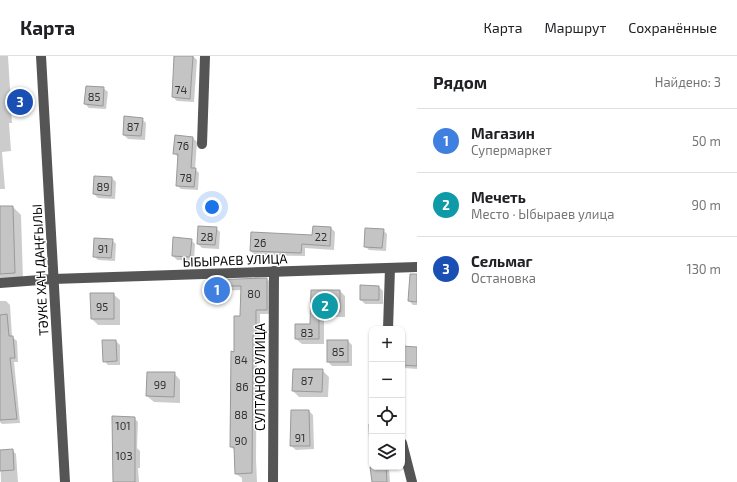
<!DOCTYPE html>
<html lang="ru">
<head>
<meta charset="utf-8">
<style>
  :root { --surface:#fff; --page:#f2f2f2; --text:#202124; --muted:#757577; --line:#e0e0e0; --accent:#db2777 }
  body { margin:0; font-family:"Exo 2",sans-serif; background:var(--page); color:var(--text) }
  .controls { position:absolute; right:12px; bottom:12px; display:grid; overflow:hidden; border-radius:8px; box-shadow:0 1px 3px #0004 }
  .controls button { width:36px; height:36px; display:grid; place-items:center; padding:0; border:0; border-bottom:1px solid var(--line); background:var(--surface); color:var(--text); font:20px sans-serif }
  .you { position:absolute; left:212px; top:151px; width:14px; height:14px; margin:-10px; border:3px solid #fff; border-radius:50%; background:#1a73e8; box-shadow:0 0 0 6px #1a73e833 }
  .badge { display:grid; place-items:center; width:26px; height:26px; border-radius:50%; background:var(--accent); color:#fff; font-size:13px; font-weight:700 }
  .pin { position:absolute; translate:-50% -50%; border:2px solid #fff; box-shadow:0 1px 4px #0006 }
  .list { margin:0; padding:0; list-style:none }
  h2 { display:flex; justify-content:space-between; align-items:center; height:52px; margin:0; padding:0 16px; font-size:17px }
  h2 small { font-size:13px; font-weight:400; color:var(--muted) }
  .list li { display:grid; grid-template-columns:26px 1fr auto; gap:12px; align-items:center; box-sizing:border-box; height:64px; padding:0 16px; border-top:1px solid var(--line) }
  .list b { display:block; font-size:15px; white-space:nowrap }
  .list p { margin:0; font-size:13px; white-space:nowrap; color:var(--muted) }
  .list em { font-size:13px; font-style:normal; color:var(--muted) }
  .icon { flex:none; width:22px; height:22px; fill:none; stroke:currentColor; stroke-width:2; stroke-linecap:round; stroke-linejoin:round }
  .map { position:relative; flex:none; width:417px; height:426px; overflow:hidden }
  header { display:flex; align-items:center; gap:24px; box-sizing:border-box; height:56px; padding:0 20px; background:var(--surface); border-bottom:1px solid var(--line) }
  header strong { font-size:19px }
  nav { display:flex; gap:22px; margin-inline-start:auto; font-size:14px }
  main { display:flex }
  aside { flex:1; background:var(--surface) }
  .map>svg:first-child { display:block }
</style>
</head>
<body>
<header>
<strong>Карта</strong>
<nav><a>Карта</a><a>Маршрут</a><a>Сохранённые</a></nav>
</header>
<main>
<div class="map">
<svg width="417" height="426" viewBox="0 0 417 426">
  <rect width="100%" height="100%" fill="#fff"/>
  <g fill="#0003">
    <path d="M0,0H8L12,67H9L11,95L2,96L5,133H0Z"/>
    <path d="M175,0H193L197,4L194,46L177,45L173,41Z"/>
    <path d="M103,32L108,36L106,53L89,52L85,48Z"/>
    <path d="M142,63L146,67L145,84L128,83L124,79Z"/>
    <path d="M193,82L197,86L195,113L199,117L198,134L181,133L177,129L179,102L175,98Z"/>
    <path d="M95,121L112,122L116,126L115,143L98,142L94,138Z"/>
    <path d="M0,151H13L21,159L23,225L0,226Z"/>
    <path d="M216,172L220,176L219,193L202,192L198,188Z"/>
    <path d="M331,172L335,176L334,194L305,192V200L255,199L251,195L313,180Z"/>
    <path d="M383,174L387,178L386,195L369,194L365,190Z"/>
    <path d="M112,184L116,188L115,205L98,204L94,200Z"/>
    <path d="M191,184L195,188L194,205L177,204L173,200Z"/>
    <path d="M267,223L272,228L271,258H260V284H257L256,403L257,426H242V422L236,418L235,394L231,391L230,365L233,312L241,261L242,234L214,235L209,230V225Z"/>
    <path d="M417,228V249H413L409,245Z"/>
    <path d="M379,231L383,235V248H365L361,244Z"/>
    <path d="M312,235H340L345,240V261H324V288H302L296,283L311,269Z"/>
    <path d="M91,238H113L120,244V269H98L92,263Z"/>
    <path d="M0,245H6L10,249L12,281L17,285L18,306H14L20,367L2,368L0,366Z"/>
    <path d="M116,285L120,289V309H108L104,305Z"/>
    <path d="M348,285L352,289V310H332L328,306Z"/>
    <path d="M402,291L417,292V313L404,312L402,310Z"/>
    <path d="M322,314L329,321L328,341H299L293,335Z"/>
    <path d="M174,317L180,324V347L154,346L147,340Z"/>
    <path d="M292,355H309L313,359L314,393L296,394L291,390Z"/>
    <path d="M134,362L138,366L137,392L140,395V412H138L139,426H114Z"/>
    <path d="M368,368H372V386L369,383Z"/>
    <path d="M12,394L16,398L18,426H1L0,395Z"/>
    <path d="M371,408L372,411H389L390,426H373Z"/>
  </g>
  <g fill="#c4c4c4" stroke="#999">
    <path d="M174,0H193L190,43L172,41Z"/>
    <path d="M86,30L104,31L103,50L84,48Z"/>
    <path d="M124,60L143,62L141,80L123,79Z"/>
    <path d="M175,79L193,81L191,112H196L194,131L176,130L178,98H173Z"/>
    <path d="M94,120L112,121L111,140L93,138Z"/>
    <path d="M0,150H13L15,217L0,218Z"/>
    <path d="M198,170L217,171L215,189L197,188Z"/>
    <path d="M313,170L331,171L330,190L302,188L301,197L250,195L251,176L312,179Z"/>
    <path d="M365,172L384,173L382,192L364,191Z"/>
    <path d="M173,181L192,183L190,201L172,200Z"/>
    <path d="M94,182L113,183L111,202L93,201Z"/>
    <path d="M410,218H417V246L408,245Z"/>
    <path d="M267,222V254H256V279H253L252,417L235,418L234,391H230L231,295L234,296V260H240L241,230H208V224Z"/>
    <path d="M360,229L379,230V244H360Z"/>
    <path d="M311,234H340V256H319V283H295V268H310Z"/>
    <path d="M90,237H114V263H91Z"/>
    <path d="M7,258L9,280H13L15,302H10L17,363L0,364V259Z"/>
    <path d="M102,284H116L117,305L103,306Z"/>
    <rect x="327" y="284" width="21" height="22"/>
    <path d="M402,290L417,291V310L402,309Z"/>
    <path d="M293,313H323L322,336L292,335Z"/>
    <path d="M147,316H175L174,341L146,340Z"/>
    <path d="M291,354H309L310,390H290Z"/>
    <path d="M112,360L135,361V426H113Z"/>
    <path d="M13,393L14,414L0,415V394Z"/>
    <path d="M370,411H386L387,426H372Z"/>
  </g>
  <g fill="none" stroke-linecap="round" stroke-linejoin="round">
    <g stroke="#555" stroke-width="10">
      <path d="M41,0L65,426"/>
      <path d="M202,88L205,0"/>
      <path d="M0,227L53,223L417,211"/>
      <path d="M388,273L390,212"/>
      <path d="M402,387L412,426"/>
      <path d="M273,426L274,215"/>
    </g>
  </g>
  <g text-anchor="middle" dominant-baseline="central" stroke-width="3" stroke-linejoin="round" paint-order="stroke">
    <g font-size="11" fill="#313131">
      <text x="181" y="33">74</text>
      <text x="94" y="40">85</text>
      <text x="133" y="70">87</text>
      <text x="183" y="89">76</text>
      <text x="186" y="121">78</text>
      <text x="103" y="130">89</text>
      <text x="207" y="180">28</text>
      <text x="321" y="180">22</text>
      <text x="260" y="186">26</text>
      <text x="103" y="192">91</text>
      <text x="254" y="237">80</text>
      <text x="102" y="250">95</text>
      <text x="307" y="276">83</text>
      <text x="338" y="295">85</text>
      <text x="241" y="303">84</text>
      <text x="307" y="324">87</text>
      <text x="160" y="328">99</text>
      <text x="242" y="330">86</text>
      <text x="241" y="358">88</text>
      <text x="123" y="369">101</text>
      <text x="300" y="381">91</text>
      <text x="241" y="384">90</text>
      <text x="124" y="399">103</text>
    </g>
    <g font-size="13" fill="#000" stroke="#fff">
      <text transform="translate(235 204) rotate(-2)">ЫБЫРАЕВ УЛИЦА</text>
      <text transform="translate(40 214) rotate(-93)">ТӘУКЕ ХАН ДАҢҒЫЛЫ</text>
      <text transform="translate(260 321) rotate(-90)">СУЛТАНОВ УЛИЦА</text>
    </g>
  </g>
</svg>
<div class="controls">
<button>+</button>
<button>−</button>
<button><svg class="icon" aria-label="locate" viewBox="0 0 24 24"><circle cx="12" cy="12" r="6"/><path d="M12 2v4M12 18v4M2 12h4M18 12h4"/></svg></button>
<button><svg class="icon" aria-label="layers" viewBox="0 0 24 24"><path d="M12 4l9 5-9 5-9-5zM3 14l9 5 9-5"/></svg></button>
</div>
<div class="you"></div>
<div class="pin badge" style="left:217px;top:234px;background:#3f7fe0">1</div>
<div class="pin badge" style="left:325px;top:250px;background:#0f9aa8">2</div>
<div class="pin badge" style="left:20px;top:46px;background:#1a4fb4">3</div>
</div>
<aside>
<h2>Рядом<small>Найдено: 3</small></h2>
<ul class="list">
<li><span class="badge" style="background:#3f7fe0">1</span><div><b>Магазин</b><p>Супермаркет</p></div><em>50 m</em></li>
<li><span class="badge" style="background:#0f9aa8">2</span><div><b>Мечеть</b><p>Место · Ыбыраев улица</p></div><em>90 m</em></li>
<li><span class="badge" style="background:#1a4fb4">3</span><div><b>Сельмаг</b><p>Остановка</p></div><em>130 m</em></li>
</ul>
</aside>
</main>
</body>
</html>
